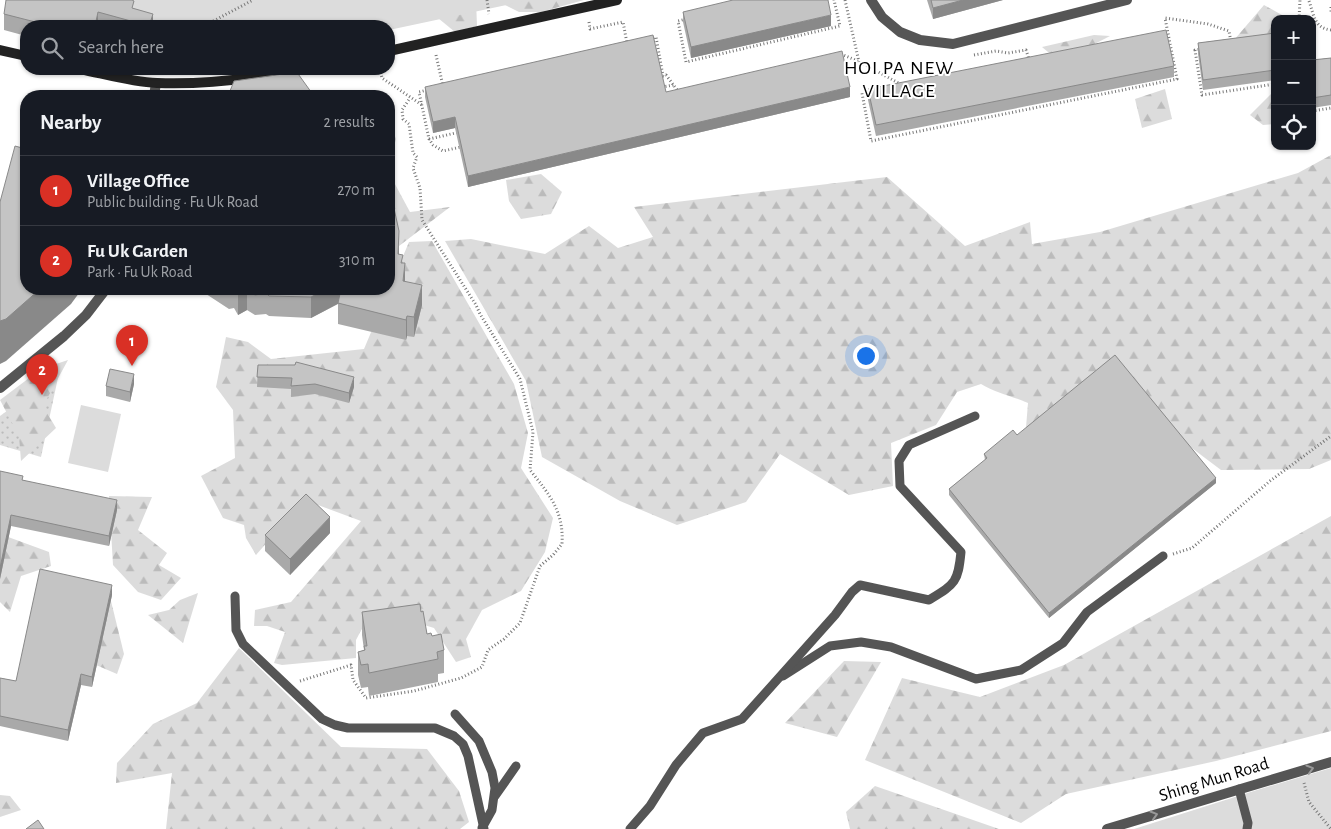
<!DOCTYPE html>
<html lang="en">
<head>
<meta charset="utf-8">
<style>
  :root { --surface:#171b24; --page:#20242c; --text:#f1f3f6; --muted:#9ea1a6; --line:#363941; --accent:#d93025 }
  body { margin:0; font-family:"Alegreya Sans",sans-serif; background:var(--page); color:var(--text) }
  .controls { position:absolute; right:15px; top:15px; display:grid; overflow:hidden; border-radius:10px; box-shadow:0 1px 4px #0004 }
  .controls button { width:45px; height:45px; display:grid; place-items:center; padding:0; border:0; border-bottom:1px solid var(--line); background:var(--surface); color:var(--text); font:25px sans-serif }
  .you { position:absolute; left:865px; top:355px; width:18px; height:18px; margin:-12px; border:4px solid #fff; border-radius:50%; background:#1a73e8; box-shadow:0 0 0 8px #1a73e833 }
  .badge { display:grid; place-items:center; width:32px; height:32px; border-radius:50%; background:var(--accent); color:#fff; font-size:16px; font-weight:700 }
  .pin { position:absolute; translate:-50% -41px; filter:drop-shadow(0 1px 2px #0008) }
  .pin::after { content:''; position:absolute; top:26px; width:18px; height:15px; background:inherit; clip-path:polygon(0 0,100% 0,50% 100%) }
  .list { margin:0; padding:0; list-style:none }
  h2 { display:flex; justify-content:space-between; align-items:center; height:65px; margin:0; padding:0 20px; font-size:21px }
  h2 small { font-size:16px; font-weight:400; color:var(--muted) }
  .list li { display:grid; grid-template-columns:32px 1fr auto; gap:15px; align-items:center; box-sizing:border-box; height:70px; padding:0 20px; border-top:1px solid var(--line) }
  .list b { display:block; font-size:19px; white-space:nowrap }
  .list p { margin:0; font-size:16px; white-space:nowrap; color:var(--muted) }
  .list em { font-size:16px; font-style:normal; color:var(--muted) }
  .icon { flex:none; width:28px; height:28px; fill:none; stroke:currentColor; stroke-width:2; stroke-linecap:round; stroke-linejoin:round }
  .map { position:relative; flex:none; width:1331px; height:829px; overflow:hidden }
  .search { position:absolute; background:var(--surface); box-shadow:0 1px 4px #0004; left:20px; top:20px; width:375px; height:55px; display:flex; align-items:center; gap:12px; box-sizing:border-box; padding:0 18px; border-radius:20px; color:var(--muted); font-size:19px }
  .panel { position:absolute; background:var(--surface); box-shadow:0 1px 4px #0004; left:20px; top:90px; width:375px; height:205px; border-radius:20px }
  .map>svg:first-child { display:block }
</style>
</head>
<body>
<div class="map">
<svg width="1331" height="829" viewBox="0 0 1331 829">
  <defs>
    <pattern id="grass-dots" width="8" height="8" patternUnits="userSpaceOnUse" patternTransform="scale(1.25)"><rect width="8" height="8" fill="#dcdcdc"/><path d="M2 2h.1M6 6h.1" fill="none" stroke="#bbb" stroke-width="1.8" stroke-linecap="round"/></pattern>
    <pattern id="forest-firs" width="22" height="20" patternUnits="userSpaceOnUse" patternTransform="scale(1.25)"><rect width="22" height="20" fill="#dcdcdc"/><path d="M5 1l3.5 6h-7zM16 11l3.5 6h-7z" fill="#bbb"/></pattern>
  </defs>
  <rect width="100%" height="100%" fill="#fff"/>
  <path fill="url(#grass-dots)" d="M59,373L41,457L0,445V416Z"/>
  <g fill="url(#forest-firs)">
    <path d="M416,0H476L477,26L455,32Z"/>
    <path d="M495,0H584L541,12H519Z"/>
    <path d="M1264,5L1289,19H1275V66L1222,54Z"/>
    <path d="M1094,35L1110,36L1060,62L1042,47Z"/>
    <path d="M139,69H190V74Z"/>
    <path d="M1165,89L1172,119L1142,128L1135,99Z"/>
    <path d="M364,91L369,96H313L314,94Z"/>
    <path d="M1271,94L1275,124L1263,125L1250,115Z"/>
    <path d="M389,121L396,139L389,165Z"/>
    <path d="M1331,155V460L1309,469L1221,470L1108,385L1024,452L1028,403C1012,396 996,393 981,384L957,392L936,425L891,443L893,486L849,495L780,454L746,502L677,525L620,501L542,457L526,381L445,241L471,239L545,254L589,226L618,248L653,237L634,207L887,177L965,246L1030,222L1032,244L1100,232L1298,173Z"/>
    <path d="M389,173L410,212L450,207L399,246L389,201Z"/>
    <path d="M541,174L562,192L551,214L521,219L509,201L506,180Z"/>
    <path d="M432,241L514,384L528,433L521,468L553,518L545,552L521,591L482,610L466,639L471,657L456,662L434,628L398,617L367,619L356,640V658L282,665L274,663L285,632L267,626H254L255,610L291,602L361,521L318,505L297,508L256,555L246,538L244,525L223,518L201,476L235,458L233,410L216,387L226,337L248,342L271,359L364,349L409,242Z"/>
    <path d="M68,360L43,406L56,428L21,461L19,436L0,400L41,369Z"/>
    <path d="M109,496L152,497L138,530L167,553L159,565L181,578L161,600L138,592L113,565Z"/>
    <path d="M1331,516V731L1216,761L1066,794L1021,823L865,760L902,678L980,697L1064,665Z"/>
    <path d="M0,534L49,552L51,566L21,576L10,612L0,602Z"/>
    <path d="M109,593L124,654L117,674L96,665Z"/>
    <path d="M198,593L183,643L148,615L169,610L180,600Z"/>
    <path d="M239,648L341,747L427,749L459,791L469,822L460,829H166L172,773L116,783L117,763L153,724L197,703Z"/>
    <path d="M844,661L881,662L837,737L785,723Z"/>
    <path d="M875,786L999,829H850L846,812Z"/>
    <path d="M0,795L10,796L21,810L0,817Z"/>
  </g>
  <g fill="#dcdcdc">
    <path d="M107,0H530L389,30V26H102Z"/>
    <path d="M81,405L121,414L108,472L68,463Z"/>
    <path d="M1331,768V829H1134L1257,790Z"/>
  </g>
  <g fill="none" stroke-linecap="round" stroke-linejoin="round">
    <g stroke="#777" stroke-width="3" stroke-dasharray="1 2.5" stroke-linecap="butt">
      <path d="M487,0L489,14"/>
      <path d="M845,0L859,62"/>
      <path d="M1309,1C1314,15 1314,28 1331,30"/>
      <path d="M1331,7V14"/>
      <path d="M686,19L678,21L686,62L840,26L834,0"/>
      <path d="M1299,19L1300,0"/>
      <path d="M589,22L590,29L623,22L627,43"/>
      <path d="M204,26L253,0"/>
      <path d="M650,39L656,37L663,76L666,75L678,91"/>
      <path d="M1202,49L1195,50L1202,95L1275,84"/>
      <path d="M841,54L860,62L902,85"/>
      <path d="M436,55L443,86"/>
      <path d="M974,55L996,51L1008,53L1026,50L1029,59"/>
      <path d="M380,69L382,78L422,105"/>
      <path d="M662,87L674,85"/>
      <path d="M427,90L419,92L429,139L433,145L443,151L461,147"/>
      <path d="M872,91L862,93L871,141L1177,79L1165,18L1208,24L1229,31L1231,42"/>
      <path d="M1312,111L1331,108"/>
      <path d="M429,139L460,132"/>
      <path d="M1173,554L1192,548L1270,481L1331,436"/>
      <path d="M300,681L351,665L353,680L366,698L414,691L461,678L482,667L488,650L504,639L520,623L540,566L553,555L562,544C564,511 549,494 530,470L533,432L520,379L480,314L476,305L422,220L420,188L413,168L417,157L413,153L409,124L403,119L402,110L410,98"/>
      <path d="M1304,783L1309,802L1331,829"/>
    </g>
    <g stroke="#555" stroke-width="9">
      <path d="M235,596L236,630L243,644L322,719L335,725L348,728H435L454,736L463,744L468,756L484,829"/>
      <path d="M783,676L830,646L861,642L891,647L976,679L1021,670L1063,643L1087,612L1163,556"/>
      <path d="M455,714L479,741L492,772L495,788L492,810L482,828"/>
      <path d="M1239,789L1248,823L1247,829"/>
      <path d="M495,796L516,766"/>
      <path d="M630,829L650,806L676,765L703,733L742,719L835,615L852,592L860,585L929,600C955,584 958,583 961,552L900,486L899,461L909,445L975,416"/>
    </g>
    <g stroke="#555" stroke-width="10">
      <path d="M871,0L882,17L900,32L920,40L953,44L1127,0"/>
      <path d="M154,96L156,83"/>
      <path d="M0,388L64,336L86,315L106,289"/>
      <path d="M1107,829L1331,762"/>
    </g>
    <g stroke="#222" stroke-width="10">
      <path d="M0,50L26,56"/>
      <path d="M389,51L617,0"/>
      <path d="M80,69C105,74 131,82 157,83C204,85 257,78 303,69"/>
    </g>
  </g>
  <g fill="#a9a9a9">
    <path d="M927,0H1003L933,19Z"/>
    <path d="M134,9L153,26H26V36L4,30V14Z"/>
    <path d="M683,12L831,26L691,58L683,22Z"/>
    <path d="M1275,33V80L1203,90L1198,54V43Z"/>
    <path d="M1331,58V105L1312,108V60Z"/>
    <path d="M1174,66V77L876,136L868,100V89Z"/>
    <path d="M425,87L666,92L850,97L468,187L455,128L433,133L425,97Z"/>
    <path d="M399,255L403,263L405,282L422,305L414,337L407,336L406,340L338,324V304L311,318L269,316L266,314L255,315L247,310L238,315L234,308L229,309L203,292V289H389Z"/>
    <path d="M258,365L354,387L349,403L315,394L291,397V389L257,387Z"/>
    <path d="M134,384L130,402L106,396V386Z"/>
    <path d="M1017,435L1216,483L1049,618L949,495V489L985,460L984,454Z"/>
    <path d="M0,471L23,480L117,510L109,546L11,526L0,579Z"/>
    <path d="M330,533L290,575L265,551V535Z"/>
    <path d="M112,595L92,687L81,685L68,741L0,726V678L16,681Z"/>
    <path d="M362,612H421L427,634L432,636L444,650V673L438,674V682L369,696L368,687L361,688L358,675V652L364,650L362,635Z"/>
  </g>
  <g fill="#898989">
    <path d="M963,0H1003L933,19V8Z"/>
    <path d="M98,12V26H95Z"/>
    <path d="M153,14V26H149Z"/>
    <path d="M831,15V26L691,58V47Z"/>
    <path d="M850,87V97L468,187V176Z"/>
    <path d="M455,117V128L433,133V122Z"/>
    <path d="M399,231V252L398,275V254Z"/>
    <path d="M405,263V284L403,281Z"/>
    <path d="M422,285V305L414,337V317Z"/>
    <path d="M40,289H82L71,304L6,361L0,364V321Z"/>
    <path d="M327,289H343V301L311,318V297Z"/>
    <path d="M247,290V310L238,315V295Z"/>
    <path d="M407,316V336L406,340V320Z"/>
    <path d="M134,374V384L130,402V392Z"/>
    <path d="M354,377V387L349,403V393Z"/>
    <path d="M1216,478V483L1049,618V613Z"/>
    <path d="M117,500V510L109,546V536Z"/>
    <path d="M11,515V526L0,579V568Z"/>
    <path d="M330,517V533L290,575V559Z"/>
    <path d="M112,585V595L92,687V677Z"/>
    <path d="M81,674V685L68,741V730Z"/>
  </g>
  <g fill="#c4c4c4" stroke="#898989">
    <path d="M6,0H132L134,1L132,8L153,14L149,26L98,12L95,26H51L4,14Z"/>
    <path d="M733,0H828L831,15L691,47L683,12Z"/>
    <path d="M931,0H963L933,8Z"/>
    <path d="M1166,30L1174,66L876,125L868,89Z"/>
    <path d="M1275,33V70L1203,80L1198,43Z"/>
    <path d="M653,35L666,92L842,51L850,87L468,176L455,117L433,122L425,87Z"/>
    <path d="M1331,58V95L1312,98V60Z"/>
    <path d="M296,71L314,96H228L234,81L290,73Z"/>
    <path d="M15,146L26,149V289H40L6,319L0,321V202Z"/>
    <path d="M389,186L399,231L398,254L403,255L401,263H405L403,281L422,285L414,317L407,316L406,320L338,303L341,289H389Z"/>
    <path d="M235,289H327L311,297L269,296L266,293L255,295L247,290L238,295Z"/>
    <path d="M1115,355L1216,478L1049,613L949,489L987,458L984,454L1013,430L1017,435Z"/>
    <path d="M296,362L354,377L349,393L315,384L291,386L292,378L257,377L258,365H295Z"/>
    <path d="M110,369L134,374L130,392L106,386Z"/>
    <path d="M0,471L23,476L22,480L117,500L109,536L11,515L0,568Z"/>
    <path d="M306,494L330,517L290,559L265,535Z"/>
    <path d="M40,569L112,585L92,677L81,674L68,730L0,716V678L16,681Z"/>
    <path d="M420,604L421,612L423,611L427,634L431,633L432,636L441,634L444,650L437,652L438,659L369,673L368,664L361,665L358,652L365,650L364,646H367L362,612Z"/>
    <path d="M38,820L44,829H26Z"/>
  </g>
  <defs><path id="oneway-chevron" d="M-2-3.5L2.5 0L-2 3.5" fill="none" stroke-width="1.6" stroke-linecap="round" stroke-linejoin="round" transform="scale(1.25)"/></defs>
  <g stroke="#999">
    <use href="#oneway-chevron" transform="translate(1310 769) rotate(-16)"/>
    <use href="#oneway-chevron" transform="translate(1154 815) rotate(-17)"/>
  </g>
  <g text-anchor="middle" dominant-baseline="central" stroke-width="4" stroke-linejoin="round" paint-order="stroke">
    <g font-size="18" fill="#000" stroke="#fff">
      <text transform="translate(1214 780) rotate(-17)">Shing Mun Road</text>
    </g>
    <g font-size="20" letter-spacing="1" fill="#000" stroke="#fff">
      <text x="899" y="68">HOI PA NEW<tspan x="899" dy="23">VILLAGE</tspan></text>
    </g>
  </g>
</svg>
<div class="controls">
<button>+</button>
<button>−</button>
<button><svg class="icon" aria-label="locate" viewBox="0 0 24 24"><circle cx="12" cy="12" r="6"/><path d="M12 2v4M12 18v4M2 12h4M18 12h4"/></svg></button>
</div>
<div class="you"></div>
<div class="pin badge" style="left:132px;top:366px">1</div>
<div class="pin badge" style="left:42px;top:395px">2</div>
<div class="search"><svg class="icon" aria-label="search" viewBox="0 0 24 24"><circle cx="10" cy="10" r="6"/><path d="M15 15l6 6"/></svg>Search here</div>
<section class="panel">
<h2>Nearby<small>2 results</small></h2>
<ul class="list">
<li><span class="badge">1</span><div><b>Village Office</b><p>Public building · Fu Uk Road</p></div><em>270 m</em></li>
<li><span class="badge">2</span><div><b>Fu Uk Garden</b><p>Park · Fu Uk Road</p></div><em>310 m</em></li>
</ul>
</section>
</div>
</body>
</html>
